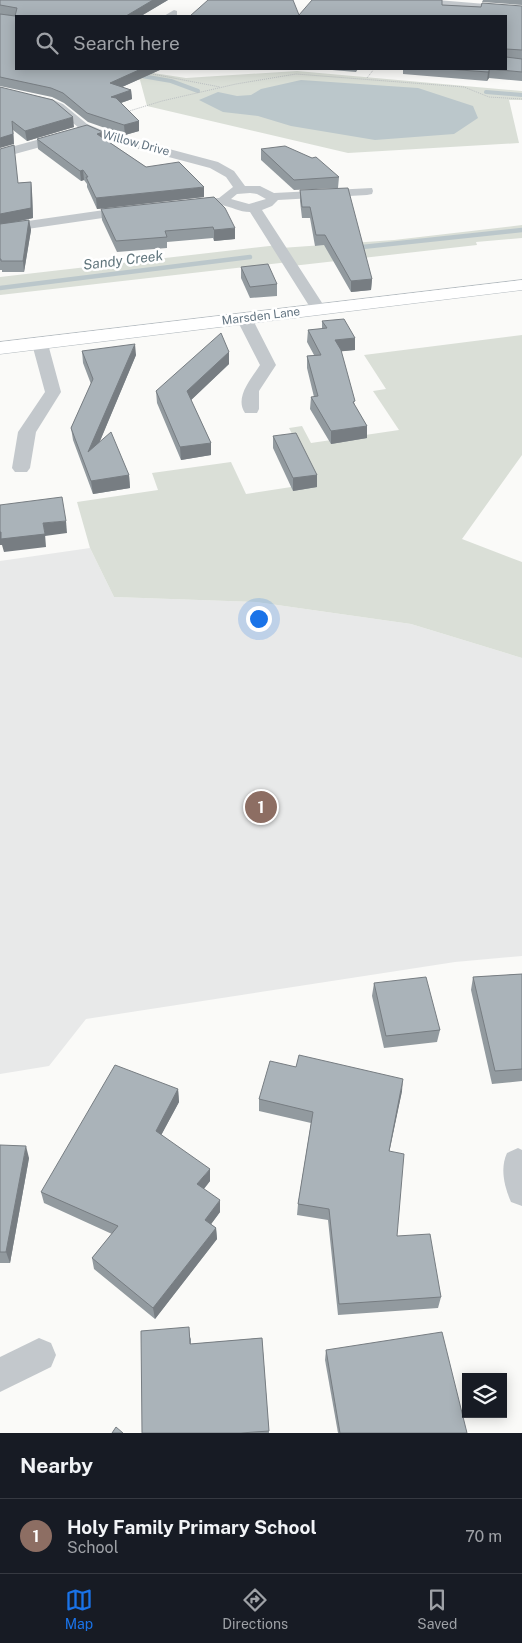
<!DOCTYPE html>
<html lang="en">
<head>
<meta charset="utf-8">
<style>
  :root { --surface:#171b24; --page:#20242c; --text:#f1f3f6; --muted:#9ea1a6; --line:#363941; --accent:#1a73e8 }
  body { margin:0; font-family:"Public Sans",sans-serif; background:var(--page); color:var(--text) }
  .controls { position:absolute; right:15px; bottom:15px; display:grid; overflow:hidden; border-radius:0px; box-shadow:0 2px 12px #0003 }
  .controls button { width:45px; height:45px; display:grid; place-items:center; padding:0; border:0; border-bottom:1px solid var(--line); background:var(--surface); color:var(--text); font:25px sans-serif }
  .you { position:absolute; left:258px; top:618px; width:18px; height:18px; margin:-12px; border:4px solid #fff; border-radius:50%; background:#1a73e8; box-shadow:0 0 0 8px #1a73e833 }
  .badge { display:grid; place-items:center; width:32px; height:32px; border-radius:50%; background:var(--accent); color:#fff; font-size:16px; font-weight:700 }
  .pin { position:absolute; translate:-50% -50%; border:2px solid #fff; box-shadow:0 1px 5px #0006 }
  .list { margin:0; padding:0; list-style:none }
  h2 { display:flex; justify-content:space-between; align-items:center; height:65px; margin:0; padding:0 20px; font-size:21px }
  h2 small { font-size:16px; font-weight:400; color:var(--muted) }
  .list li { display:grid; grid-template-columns:32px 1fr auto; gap:15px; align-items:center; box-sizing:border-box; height:75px; padding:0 20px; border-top:1px solid var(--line) }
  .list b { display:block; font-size:19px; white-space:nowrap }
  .list p { margin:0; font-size:16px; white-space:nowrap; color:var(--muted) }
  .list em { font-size:16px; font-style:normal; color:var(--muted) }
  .icon { flex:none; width:28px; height:28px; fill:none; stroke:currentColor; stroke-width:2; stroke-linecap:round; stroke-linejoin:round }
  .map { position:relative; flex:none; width:522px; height:1433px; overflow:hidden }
  .search { position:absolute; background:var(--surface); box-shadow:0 2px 12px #0003; left:15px; right:15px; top:15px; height:55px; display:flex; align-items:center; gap:12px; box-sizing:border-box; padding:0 18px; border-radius:0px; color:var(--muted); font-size:19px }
  .sheet { height:140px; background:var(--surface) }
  nav { display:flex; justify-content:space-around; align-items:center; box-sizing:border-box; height:70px; border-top:1px solid var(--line); background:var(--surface); font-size:14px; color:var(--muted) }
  nav a { display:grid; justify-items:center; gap:2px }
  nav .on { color:var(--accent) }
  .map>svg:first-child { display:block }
</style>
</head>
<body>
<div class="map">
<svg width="522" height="1433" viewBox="0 0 522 1433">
  <rect width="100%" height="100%" fill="#fafaf8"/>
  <path fill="#e8e9e9" d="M90,548L114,597L256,602L411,624L522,658V956L455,962L86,1019L49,1066L0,1074V561Z"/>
  <g fill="#dadfd7">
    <path d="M68,69H127L186,78L297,71L522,91V100H509L519,143L348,153L147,106L140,80Z"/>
    <path d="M522,225V238L476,242L477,245L292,266L289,262L0,295V277L278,245L281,248L394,240Z"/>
    <path d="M522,335V455L462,539L522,562V658L411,624L256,602L114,597L90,548L77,502L158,490L152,473L231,462L246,494L317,483L289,428L302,426L311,443L399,430L373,391L386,389L364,355Z"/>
  </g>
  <path fill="#bbc7cb" d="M301,80L418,88L473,106L478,118L454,134L375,140L291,126L258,116L223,112L199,100L218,92L237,96L251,95L261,89Z"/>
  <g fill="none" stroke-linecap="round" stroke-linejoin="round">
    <g stroke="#bbc7cb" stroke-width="4">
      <path d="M136,75L171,81L198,91"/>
      <path d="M486,92L522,95"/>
    </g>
    <g stroke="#bbc7cb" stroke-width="4.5">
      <path d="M353,248L522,230"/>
      <path d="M0,288L250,257"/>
    </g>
    <g stroke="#b3babf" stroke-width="1">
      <path id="secondary" d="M522,280V290L0,354V342Z"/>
    </g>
    <g stroke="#bbbfc2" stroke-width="1" stroke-dasharray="1 1" stroke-linecap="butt">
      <path d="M147,73L220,87"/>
      <path d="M367,78L374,69"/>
      <path d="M126,112L162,101L236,84L296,74L464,87L489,97L522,99"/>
    </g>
    <g fill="#c3c8cc" fill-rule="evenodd">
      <path d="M399,0H437L522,7V13L404,3Z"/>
      <path d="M174,10L177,11V15L164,16Z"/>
      <path d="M0,88L51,99L63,104L87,124L109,133L218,162L234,171L245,186H260L274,193L372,188L373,191L372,194L367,195L278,200L272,206L262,210L326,309L323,312H313L250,212C239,212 232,207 222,205C210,202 192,214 182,204L189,200L219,198L233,187L226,177L210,168L101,139L79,128L55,108L44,104L0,94ZM250,193L257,194L266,199L249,204L231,199L237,194Z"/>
      <path d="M66,132L72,136L70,139L0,158V150Z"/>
      <path d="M132,206L139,210L137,213L0,233V225Z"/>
      <path d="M244,313L252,318L276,365L259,391V409L257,413H245C234,397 252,378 260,365L236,318Z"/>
      <path d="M40,339L48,344L61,392L36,432L30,468L27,472H15L12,468L18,432L45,392L32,344Z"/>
      <path d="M518,1148L522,1150V1206L511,1202C504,1186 500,1168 507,1153Z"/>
      <path d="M39,1338L51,1343L56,1355L51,1367L0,1392V1357Z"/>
    </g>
    <use href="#secondary" fill="#fff" fill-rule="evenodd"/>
  </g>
  <g fill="#929a9f">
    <path d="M0,0H168L141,16H16V69H162L122,87L131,90L132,99L121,103L139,121V131L125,135L88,122L64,103L52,97L0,86Z"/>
    <path d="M483,0H522V5L482,2Z"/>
    <path d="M442,5L481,7L522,6V81L489,78L487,81L403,74V69H395H506L299,15Z"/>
    <path d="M320,69H358L356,72Z"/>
    <path d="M0,87L74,127L27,141L13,130L14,144Z"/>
    <path d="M103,138L146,167L204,197L97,209L87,187V184L84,180L81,181L38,149L37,139Z"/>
    <path d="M0,149L18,183L31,182L32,192L33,218L16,222L29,220L31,230L24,272H2V270H0Z"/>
    <path d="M261,149L312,158L339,177L338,188L294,190L261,160Z"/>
    <path d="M300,190L372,279L371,290L351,292L324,245L315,246L310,218H302L300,201Z"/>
    <path d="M214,197L235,239L214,241L213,238L167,242V248L117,252L102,220L101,209Z"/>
    <path d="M241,267L277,284V296L250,298L241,278Z"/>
    <path d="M322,321L355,338V350L341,351L355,406L367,426V438L331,444L310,409L311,397H314L307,368V356L314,355L307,342L308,330L322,329Z"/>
    <path d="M82,351L136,355L99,443L129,475L130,488L93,494L73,440L71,428L91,384L83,363Z"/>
    <path d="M229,352V364L191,400L211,443V455L181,460L157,403L156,391Z"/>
    <path d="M273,436L317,475V487L293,491L273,448Z"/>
    <path d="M522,974V1081L492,1084L471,990L473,977Z"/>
    <path d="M374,983L440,1030L437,1042L384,1048L372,996Z"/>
    <path d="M178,1089L179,1102L161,1135L210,1181L204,1189L220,1212L211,1224L216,1228L217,1239L155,1319L94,1269L92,1258L112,1234L44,1203L41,1192Z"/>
    <path d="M402,1091L389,1151L397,1236L441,1297L438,1308L338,1315L328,1220L297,1215L298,1204L311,1123L259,1111V1099Z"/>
    <path d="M0,1145L29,1158L10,1263H0Z"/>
    <path d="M191,1337V1344L262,1338L269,1433H142Z"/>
    <path d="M326,1350L467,1433H338L325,1360Z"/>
  </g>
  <g fill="#777d82">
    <path d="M153,0H168L141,16H126Z"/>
    <path d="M141,69H162L111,92L110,83Z"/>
    <path d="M490,69L489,78L487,81L488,72Z"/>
    <path d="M131,90L132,99L112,106L111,97Z"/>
    <path d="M73,117L74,127L27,141L25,131Z"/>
    <path d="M139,121V131L125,135L124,125Z"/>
    <path d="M13,130L14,144L0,148V138Z"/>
    <path d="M103,132L104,142L97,134Z"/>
    <path d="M83,170L84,180L81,181L80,171Z"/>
    <path d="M31,182L32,192L33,218L0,225V214Z"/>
    <path d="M204,187V197L97,209L96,198Z"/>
    <path d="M29,220L31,230L24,272L23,261Z"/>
    <path d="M235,228V239L214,241V230Z"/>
    <path d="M372,279L371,290L351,292V281Z"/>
    <path d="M355,338V350L335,352V340Z"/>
    <path d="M135,344L136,355L90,465L88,452Z"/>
    <path d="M229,352V364L188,403L187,391Z"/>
    <path d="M367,426V438L331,444V431Z"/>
    <path d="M211,443V455L181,460L180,447Z"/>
    <path d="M129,475L130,488L93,494L91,481Z"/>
    <path d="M317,475V487L293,491V478Z"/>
    <path d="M66,521L67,533L45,536L43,523Z"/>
    <path d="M0,532L45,534L46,547L4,552L2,545H0Z"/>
    <path d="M403,1079L402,1091L387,1163L389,1151Z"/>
    <path d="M178,1089L179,1102L157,1143L156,1131Z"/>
    <path d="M26,1146L29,1158L10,1263L6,1252Z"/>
    <path d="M210,1169V1181L198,1196L197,1184Z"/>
    <path d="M220,1200V1212L206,1231L205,1220Z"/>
    <path d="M216,1228L217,1239L155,1319L153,1308Z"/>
  </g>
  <g fill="#aab3b9" stroke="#777d82">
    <path d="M0,0H153L126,16H16V69H141L110,83L131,90L111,97L116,98L139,121L124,125L87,113L63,93L51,88L0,77V14L15,16L17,8L0,5Z"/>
    <path d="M208,0H293L299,15L312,0H442V5L481,7L482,3L522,6V50L506,49V56V16H190Z"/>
    <path d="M506,57L522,59V72L490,69L488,72L446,69H506Z"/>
    <path d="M0,87L53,100L73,117L25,131L12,121L13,134L0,138Z"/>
    <path d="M87,125L103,132L97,134L146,167L179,162L204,187L96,198L86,177H88L83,170L80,171L37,139Z"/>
    <path d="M14,145L18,183L31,182V208L0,214V149Z"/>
    <path d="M285,146L312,158L316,157L339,177L294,180L261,149Z"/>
    <path d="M348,188L372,279L351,281L325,235H316L310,207H302L300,190Z"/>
    <path d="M214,197L225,208L235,228L214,230L213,227L165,231L167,237L116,241L101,209Z"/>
    <path d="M29,220L23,261H1V259H0V224Z"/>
    <path d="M268,264L277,284L250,287L241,267Z"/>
    <path d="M344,319L355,338L335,340L341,350L355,401L353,402L367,426L331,431L311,397L318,396L307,356L321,355L308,330L327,328L322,321Z"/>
    <path d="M221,333L229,352L187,391L211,443L180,447L156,391Z"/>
    <path d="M135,344L88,452L111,432L129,475L91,481L71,428L93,379L82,351Z"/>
    <path d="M296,433L317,475L293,478L273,436Z"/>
    <path d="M62,497L66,521L43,523L45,534L1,539V532H0V505Z"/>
    <path d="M522,974V1069L495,1071L473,977Z"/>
    <path d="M426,977L440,1030L386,1036L374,983Z"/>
    <path d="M299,1055L403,1079L389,1151L404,1154L397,1236L430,1234L441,1297L339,1304L329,1209L298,1204L313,1112L259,1099L270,1061L296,1067Z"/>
    <path d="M115,1065L178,1089L156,1131L210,1169L197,1184L220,1200L205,1220L216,1228L153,1308L92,1258L118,1226L41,1192Z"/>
    <path d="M0,1145L26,1146L6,1252H0Z"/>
    <path d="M189,1327L190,1344L262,1338L269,1431L241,1433H142L141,1331Z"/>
    <path d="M442,1332L467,1433H340L326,1350Z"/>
    <path d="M116,1427L123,1433H112Z"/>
  </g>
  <g text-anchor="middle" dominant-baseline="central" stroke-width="5" stroke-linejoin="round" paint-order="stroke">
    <g font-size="12" fill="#657683" stroke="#fff">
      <text transform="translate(136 143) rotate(15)">Willow Drive</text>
      <text transform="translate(261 316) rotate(-7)">Marsden Lane</text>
    </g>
    <g font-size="14" font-style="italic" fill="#60757c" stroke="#fff">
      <text transform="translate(123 260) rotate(-7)">Sandy Creek</text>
    </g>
  </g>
</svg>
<div class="controls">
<button><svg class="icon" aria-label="layers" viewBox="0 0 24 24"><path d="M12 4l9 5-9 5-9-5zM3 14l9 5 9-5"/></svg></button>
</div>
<div class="you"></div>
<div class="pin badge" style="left:261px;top:807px;background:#8d6e63">1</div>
<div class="search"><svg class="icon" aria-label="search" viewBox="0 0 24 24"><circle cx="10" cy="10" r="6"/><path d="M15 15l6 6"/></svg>Search here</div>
</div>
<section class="sheet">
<h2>Nearby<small></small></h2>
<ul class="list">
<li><span class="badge" style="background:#8d6e63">1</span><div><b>Holy Family Primary School</b><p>School</p></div><em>70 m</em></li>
</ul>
</section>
<nav>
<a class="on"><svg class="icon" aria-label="map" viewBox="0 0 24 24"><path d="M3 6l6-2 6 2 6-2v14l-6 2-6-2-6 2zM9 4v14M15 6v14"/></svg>Map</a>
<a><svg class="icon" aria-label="directions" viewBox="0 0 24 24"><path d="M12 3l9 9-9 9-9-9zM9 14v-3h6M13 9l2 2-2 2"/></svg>Directions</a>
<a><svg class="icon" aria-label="saved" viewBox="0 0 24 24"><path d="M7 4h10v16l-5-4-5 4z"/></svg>Saved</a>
</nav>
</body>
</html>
